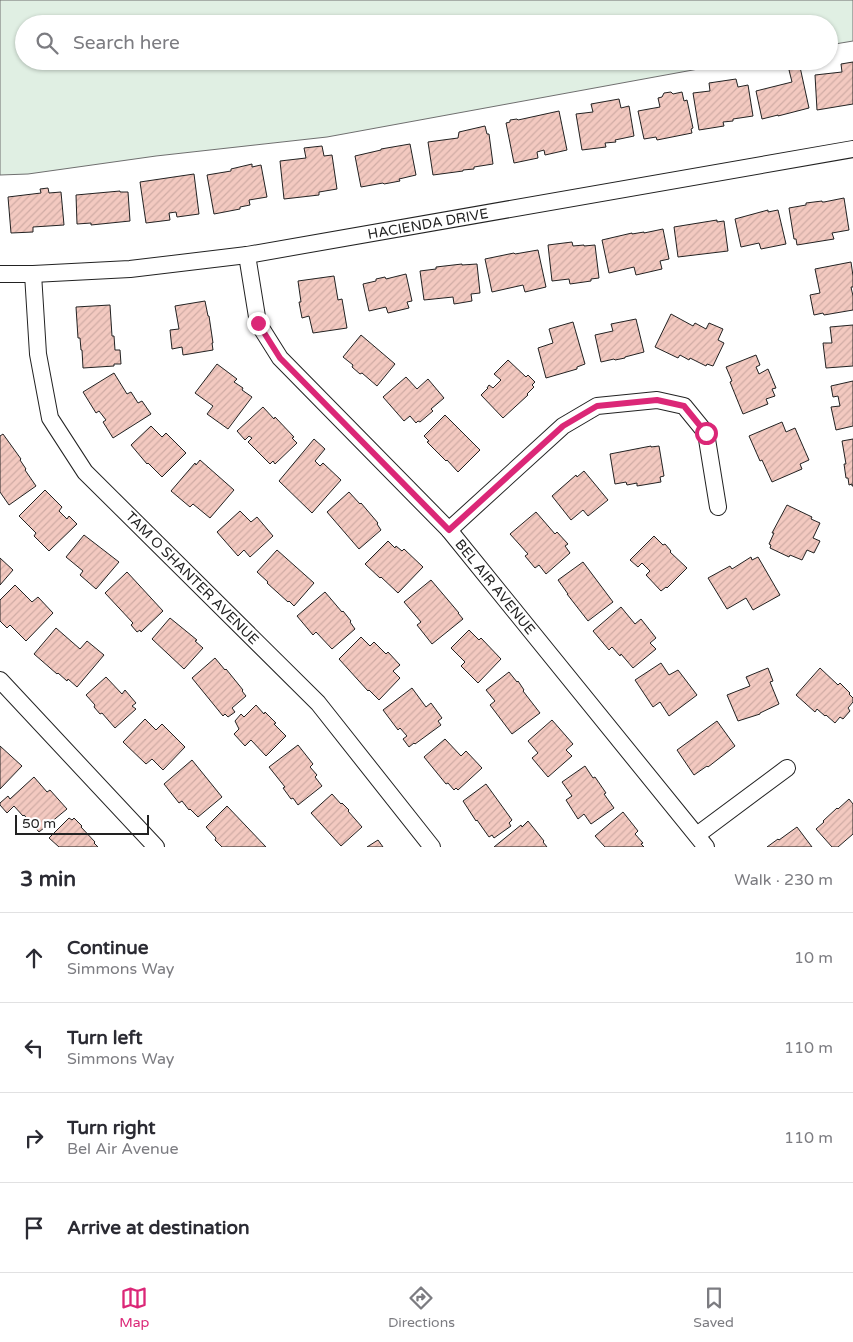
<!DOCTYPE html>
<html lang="en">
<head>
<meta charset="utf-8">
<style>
  :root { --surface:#fff; --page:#f7f7f7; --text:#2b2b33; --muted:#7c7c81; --line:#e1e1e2; --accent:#db2777 }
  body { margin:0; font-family:"Varela Round",sans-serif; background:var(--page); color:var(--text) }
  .scale { position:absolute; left:15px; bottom:12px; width:134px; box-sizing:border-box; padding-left:5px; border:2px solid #222; border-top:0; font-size:14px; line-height:18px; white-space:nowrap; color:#222; -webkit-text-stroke:4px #fff; paint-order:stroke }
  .stop { position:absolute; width:15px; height:15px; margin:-11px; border:4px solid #db2777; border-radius:50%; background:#fff }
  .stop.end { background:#db2777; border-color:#fff; box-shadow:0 1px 5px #0008 }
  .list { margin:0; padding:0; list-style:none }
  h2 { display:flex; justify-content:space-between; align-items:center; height:65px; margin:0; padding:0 20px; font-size:21px }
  h2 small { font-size:16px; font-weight:400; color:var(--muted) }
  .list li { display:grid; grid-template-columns:32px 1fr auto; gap:15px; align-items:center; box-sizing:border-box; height:90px; padding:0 20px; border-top:1px solid var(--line) }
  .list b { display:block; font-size:19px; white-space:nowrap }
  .list p { margin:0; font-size:16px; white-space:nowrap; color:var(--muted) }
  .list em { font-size:16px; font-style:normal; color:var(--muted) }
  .icon { flex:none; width:28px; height:28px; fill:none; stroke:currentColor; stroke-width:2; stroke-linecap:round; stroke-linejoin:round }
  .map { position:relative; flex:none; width:853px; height:847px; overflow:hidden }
  .search { position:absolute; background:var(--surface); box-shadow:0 1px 4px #0004; left:15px; right:15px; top:15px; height:55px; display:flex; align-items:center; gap:12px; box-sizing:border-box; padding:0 18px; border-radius:28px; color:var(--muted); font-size:19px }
  .sheet { height:425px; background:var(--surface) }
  nav { display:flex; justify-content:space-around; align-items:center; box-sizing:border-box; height:70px; border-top:1px solid var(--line); background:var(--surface); font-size:14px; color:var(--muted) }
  nav a { display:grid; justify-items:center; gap:2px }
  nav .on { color:var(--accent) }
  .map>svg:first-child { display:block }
</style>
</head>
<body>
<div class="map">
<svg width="853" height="847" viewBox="0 0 853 847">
  <defs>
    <pattern id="building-hatch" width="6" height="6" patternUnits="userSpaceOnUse" patternTransform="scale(1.25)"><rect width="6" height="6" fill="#f3c9c0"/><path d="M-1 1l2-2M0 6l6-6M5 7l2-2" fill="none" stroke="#d0aca5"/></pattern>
  </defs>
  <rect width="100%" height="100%" fill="#fff"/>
  <path fill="#e0efe3" stroke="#6f6f6f" d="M0,0H853V41L829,45V24H24V61H742L327,137L156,156L28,174L0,175Z"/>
  <g fill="url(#building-hatch)" stroke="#222">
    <path d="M853,62V104L817,110L815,75L842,72L841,64Z"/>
    <path d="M800,67L809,108L778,116V115L762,119L756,91L792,82L789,70Z"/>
    <path d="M736,79L738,87L748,85L753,116L733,119V121L723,122L724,126L699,130L693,93L710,91L709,83Z"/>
    <path d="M671,92L673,94L682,92L684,101L687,100L693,128L691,129L692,133L657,140L656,137L644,139L638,111L660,107L658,98L662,97L664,93Z"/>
    <path d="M619,99L621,108L629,106L634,136L615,140L616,142L605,143L606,147L582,150L576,114L593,112L591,104Z"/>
    <path d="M559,111L567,150L545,155L544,150L537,152L538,158L514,163L506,123L510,122V120L517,119L518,120Z"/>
    <path d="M485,126L487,134H489L493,164L474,167V169L463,170V171L433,175L428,142L458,138L459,132Z"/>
    <path d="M410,144L416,175L399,179L400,181L384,184L383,183L361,187L355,156L381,150V149Z"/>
    <path d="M322,146L324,156L332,155L337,189L319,192V195L284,199L280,161L306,158L304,148Z"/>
    <path d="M252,164V167L261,165L267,197L249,200L250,205L240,207V209L214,214L207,175L231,171V169Z"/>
    <path d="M194,174L199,214L177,217L176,212L169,213L170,220L146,223L140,182Z"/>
    <path d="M48,188L49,193L61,192L64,225L33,227V232L11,233L8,197L41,193L40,189Z"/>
    <path d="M120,191V192H128L130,221L91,225V223L77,224L76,195Z"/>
    <path d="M844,198L849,230L832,233L834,239L797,245L796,239H794L789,208L806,205V203L822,201V202H824Z"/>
    <path d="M768,210V212L778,210L786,244L761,249L759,243L741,247L735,219Z"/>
    <path d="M717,220V222L724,221L728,251L678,257L674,227Z"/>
    <path d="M663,229L669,259L660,261L662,269L636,275L634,267L609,273L602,240L632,233V234L644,232V233Z"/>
    <path d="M572,242L573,246L584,245V246L595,245L599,278L591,279V281L570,284L569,279L552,281L548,245Z"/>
    <path d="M538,250L546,287L525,292L523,285L492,292L485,259L514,253L515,254Z"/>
    <path d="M851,262L853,276V287H851L853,296V310L824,315L823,313L814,315L810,295L820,293L815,269Z"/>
    <path d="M462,264V265L477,264L480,293L471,294L472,301L454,304L453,297L424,300L420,271L436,269V267Z"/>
    <path d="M406,274L412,301L407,302L409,308L388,313L386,307L369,311L363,284L376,281V279L385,277L386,279Z"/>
    <path d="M334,276L338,300L342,299L347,328L313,333L309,316L302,318L299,302H301L298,281Z"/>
    <path d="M205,301L208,316H209L213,343H212L213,350L183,355L182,347L172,349L170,330L179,329L175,306Z"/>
    <path d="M110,305L112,336H114L115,350H120L121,364H114V366L83,368L82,350H81L80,338H78L76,307Z"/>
    <path d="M671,314L693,326L695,323L706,329L709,323L723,329L718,340L724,343L713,366L707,364L706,366L690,358L689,360L680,355L678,358L655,347Z"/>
    <path d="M636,319L644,352L625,357V358L615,360L614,359L601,362L595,335L613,331L611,324Z"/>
    <path d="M573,322L585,364L577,367V369L546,378L538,348L553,343L549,329Z"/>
    <path d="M853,325V366L826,368L823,343H832L830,327Z"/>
    <path d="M361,335L395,364L377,386L362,373L360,374L352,367L353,365L343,357Z"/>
    <path d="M756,355L760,365L756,367L759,374L768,369L776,388L772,389L775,396L766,399L768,404L743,414L730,382L732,381L726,367Z"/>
    <path d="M508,360L526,377L528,375L535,382L532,385L534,387L527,394L528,395L503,418L481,395L488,388H487L489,385L493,388L501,380L494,374Z"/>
    <path d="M217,364L237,379L234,382L243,388L242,390L252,397L228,429L207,414L213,406L195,393Z"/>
    <path d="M114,373L127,394L131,392L138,403L142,401L151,414L113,438L103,422L106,420L99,411L96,413L83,392Z"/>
    <path d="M406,377L417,389L428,379L444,398L431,409L433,411L420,422L418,421L416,423L410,416L404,421L383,397Z"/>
    <path d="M853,381V426L836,430L831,407L840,406L838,396L833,397L831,386Z"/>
    <path d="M263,407L274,419L275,417L294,437L292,438L297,443L275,464L273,461L270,464L248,442L252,438L249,436L245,440L237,431Z"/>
    <path d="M445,415L480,450L458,472L447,460L446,461L427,442L429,441L424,436Z"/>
    <path d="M782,422L786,432L795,428L809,460L800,464L802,469L772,482L762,460L760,461L749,436Z"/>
    <path d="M151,426L162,437L166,433L186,453L162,477L148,463L147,464L131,445Z"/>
    <path d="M3,434L21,459L20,460L26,469L25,470L36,486L9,505L0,492V436Z"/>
    <path d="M314,439L325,449L315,461L320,466L323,463L341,480L312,513L279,481Z"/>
    <path d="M853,439V486H852V484L849,485L848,478H846L844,464H846L842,441Z"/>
    <path d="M651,446V447L659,446L664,476L660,477L661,482L637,486V483L627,485L626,482L615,484L610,454Z"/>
    <path d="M200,460L234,490L210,518L193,504L190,507L171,491L195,463L196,465Z"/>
    <path d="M584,471L608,500L588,516L583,510L571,520L552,496L576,475L577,477Z"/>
    <path d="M45,490L62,507L59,511L67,519L69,516L77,524L49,551L34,536L36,533L19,516Z"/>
    <path d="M349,492L360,504L361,503L378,523L377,524L381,530L359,549L327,512Z"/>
    <path d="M787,505L812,517L811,519L820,523L813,538L820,541L814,553L807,550L802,560L790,555L789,557L770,548L771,545L769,544L774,533H772Z"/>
    <path d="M240,511L251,522L257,517L273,536L250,557L244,550L238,556L217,532Z"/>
    <path d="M536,512L555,534L557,532L568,544L565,546L570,553L546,574L539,565L535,568L525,556L528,554L510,534Z"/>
    <path d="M84,535L119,562L96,589L80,575L83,571L66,557Z"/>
    <path d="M654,536L663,545L665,544L671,551L670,552L687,568L667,588L666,587L661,591L646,575L650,571L642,563L638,567L630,560Z"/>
    <path d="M388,541L395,548L396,546L402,551L404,549L423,567L398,593L381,577L380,578L365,564Z"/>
    <path d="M277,550L314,583L294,606L289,601L288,602L267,583L268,582L257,572Z"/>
    <path d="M751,557L752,560L758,557L780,595L753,610L746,598L727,609L708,578L730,566L732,569Z"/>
    <path d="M0,558L13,570L0,585Z"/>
    <path d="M583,562L613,602L588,621L567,594H568L558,580Z"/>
    <path d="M127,572L163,611L141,632L140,630L137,632L131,625L133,623L105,593Z"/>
    <path d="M431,580L459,613H458L463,619L432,644L417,625L421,622L404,602Z"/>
    <path d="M15,585L32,602L38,597L53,613L26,641L10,625L7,628L0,621V600Z"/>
    <path d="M325,592L342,612L343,611L351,621L350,622L355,629L332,649L316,632L313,635L297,616Z"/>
    <path d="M621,607L635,624L641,619L656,638L650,643L656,649L633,668L621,654L620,656L612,647L609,650L593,631Z"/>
    <path d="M170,618L197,640L195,641L203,648L184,669L152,639Z"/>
    <path d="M56,628L80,649L87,641L104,655L77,687L68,679L67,681L58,673L57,674L34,654Z"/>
    <path d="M469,630L479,640L481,638L501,659L478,683L461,666L465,662L451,648Z"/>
    <path d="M361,637L370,646L374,642L386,654L388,652L400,665L393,671L400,678L379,700L369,690L368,691L339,659Z"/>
    <path d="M215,658L225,670L226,669L243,690L242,691L246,696L232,708L235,712L228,717L225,714L223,716L192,678Z"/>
    <path d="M661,663L669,675L678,670L697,695L669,716L660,702L653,707L635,680Z"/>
    <path d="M768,668L773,681L770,682L779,704L760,713V714L738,721L727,695L750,686L746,677Z"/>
    <path d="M820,668L838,685L840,683L850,693L849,694L853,698V702L848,708L850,711L843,719L840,717L835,723L826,715L825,716L817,709L815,712L796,695Z"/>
    <path d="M509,672L517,682L518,681L524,690L523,691L540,713L512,734L490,705L495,701L486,690Z"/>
    <path d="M106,677L122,694L125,690L136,703L132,706L136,709L115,728L102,713L100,714L94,707L95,705L86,695Z"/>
    <path d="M412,688L426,707L431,703L442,718L438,721L441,725L415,744L414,743L409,747L403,739L407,736L400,728L398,730L383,710Z"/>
    <path d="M256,705L264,714L265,712L276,723L274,724L286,736L266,756L251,740L245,746L234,734L239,729L235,721L241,714L244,717Z"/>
    <path d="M145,719L156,730L162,724L185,747L163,770L152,759L146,764L123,742Z"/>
    <path d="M552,720L573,744L566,750L572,756L548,777L532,758L538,753L528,741Z"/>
    <path d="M717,721L735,746L708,767L707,766L694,775L677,750Z"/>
    <path d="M445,739L461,756L466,751L482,768L458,790L456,788L454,790L448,783L446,784L424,757Z"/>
    <path d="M298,745L313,764L310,767L317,775L315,777L322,786L298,805L293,798L291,799L283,788L285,787L269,767Z"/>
    <path d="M0,746L22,766L0,789Z"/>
    <path d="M192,760L222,797L198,817L190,809L189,810L182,801L179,803L164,784Z"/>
    <path d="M585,766L593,778L595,777L606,793L604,794L614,808L591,824L584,814L578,819L566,800L572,796L562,782Z"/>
    <path d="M34,777L47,792L50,790L67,809L39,832L24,815L23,816L14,806L7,813L0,805V803L8,796L10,799Z"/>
    <path d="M486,784L512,820L509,823L511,826L494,838L492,835L489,837L477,820L476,821L463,801Z"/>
    <path d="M332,794L341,804L342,803L349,810L348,811L362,827L341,846L311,813Z"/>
    <path d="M849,799L853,804V834L838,847H832L816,829L824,822L823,821L837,808L838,809Z"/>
    <path d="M227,806L266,847H222L215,840L216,838L206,827Z"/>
    <path d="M623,812L638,831L635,834L643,843L641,844L644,847H605L595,836Z"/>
    <path d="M69,818L72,820L74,818L82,826L81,827L95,842L94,843L98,847H59L49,838Z"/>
    <path d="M528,821L544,841L543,842L547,847H494L521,825L522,827Z"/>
    <path d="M797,827L812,847H767L778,839L779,840Z"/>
    <path d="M378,840L383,847H367Z"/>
  </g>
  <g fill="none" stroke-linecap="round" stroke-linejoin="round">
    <g stroke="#222" stroke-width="18">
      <g id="street">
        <path d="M247,255L258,323L280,358L449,530L706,847"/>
        <path d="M0,274H33L130,269L247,255L853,149"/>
        <path d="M33,274L38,354L50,418L85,472L318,703L432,847"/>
        <path d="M449,530L563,426L597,406L657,400L684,406L706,433L718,507"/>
        <path d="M0,680L156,847"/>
        <path d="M697,835L787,768"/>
      </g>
    </g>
    <use href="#street" stroke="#fff" stroke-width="16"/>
  </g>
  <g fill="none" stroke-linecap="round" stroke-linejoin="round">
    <path stroke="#db2777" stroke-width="6" d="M258,323L280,358L449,530L563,426L597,406L657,400L684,406L706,433"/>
  </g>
  <g text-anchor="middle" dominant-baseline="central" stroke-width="4" stroke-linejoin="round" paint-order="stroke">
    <g font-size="14" fill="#222" stroke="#fff">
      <text transform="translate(428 224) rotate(-10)">HACIENDA DRIVE</text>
      <text transform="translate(192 578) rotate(45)">TAM O SHANTER AVENUE</text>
      <text transform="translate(495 587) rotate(51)">BEL AIR AVENUE</text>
    </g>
  </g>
</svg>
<div class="scale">50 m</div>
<div class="stop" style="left:706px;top:433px"></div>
<div class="stop end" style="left:258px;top:323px"></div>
<div class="search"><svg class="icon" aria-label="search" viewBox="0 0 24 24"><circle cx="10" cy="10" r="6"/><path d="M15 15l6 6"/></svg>Search here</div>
</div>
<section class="sheet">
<h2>3 min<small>Walk · 230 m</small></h2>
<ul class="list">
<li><svg class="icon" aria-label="ahead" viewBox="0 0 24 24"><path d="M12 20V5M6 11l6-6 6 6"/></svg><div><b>Continue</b><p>Simmons Way</p></div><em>10 m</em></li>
<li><svg class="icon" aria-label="left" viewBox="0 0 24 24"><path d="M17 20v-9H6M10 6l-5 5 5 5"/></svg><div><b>Turn left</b><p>Simmons Way</p></div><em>110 m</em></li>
<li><svg class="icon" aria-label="right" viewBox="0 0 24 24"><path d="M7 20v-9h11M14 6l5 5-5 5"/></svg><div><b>Turn right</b><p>Bel Air Avenue</p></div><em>110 m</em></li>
<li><svg class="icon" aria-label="arrive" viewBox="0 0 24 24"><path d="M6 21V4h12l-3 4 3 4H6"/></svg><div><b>Arrive at destination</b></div></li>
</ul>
</section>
<nav>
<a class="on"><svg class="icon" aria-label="map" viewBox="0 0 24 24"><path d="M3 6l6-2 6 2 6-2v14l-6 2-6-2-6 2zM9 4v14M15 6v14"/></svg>Map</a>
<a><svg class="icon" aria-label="directions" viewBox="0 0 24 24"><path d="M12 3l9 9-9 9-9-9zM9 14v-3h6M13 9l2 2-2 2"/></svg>Directions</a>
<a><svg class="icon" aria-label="saved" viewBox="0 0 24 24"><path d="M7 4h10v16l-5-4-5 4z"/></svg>Saved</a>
</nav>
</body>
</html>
